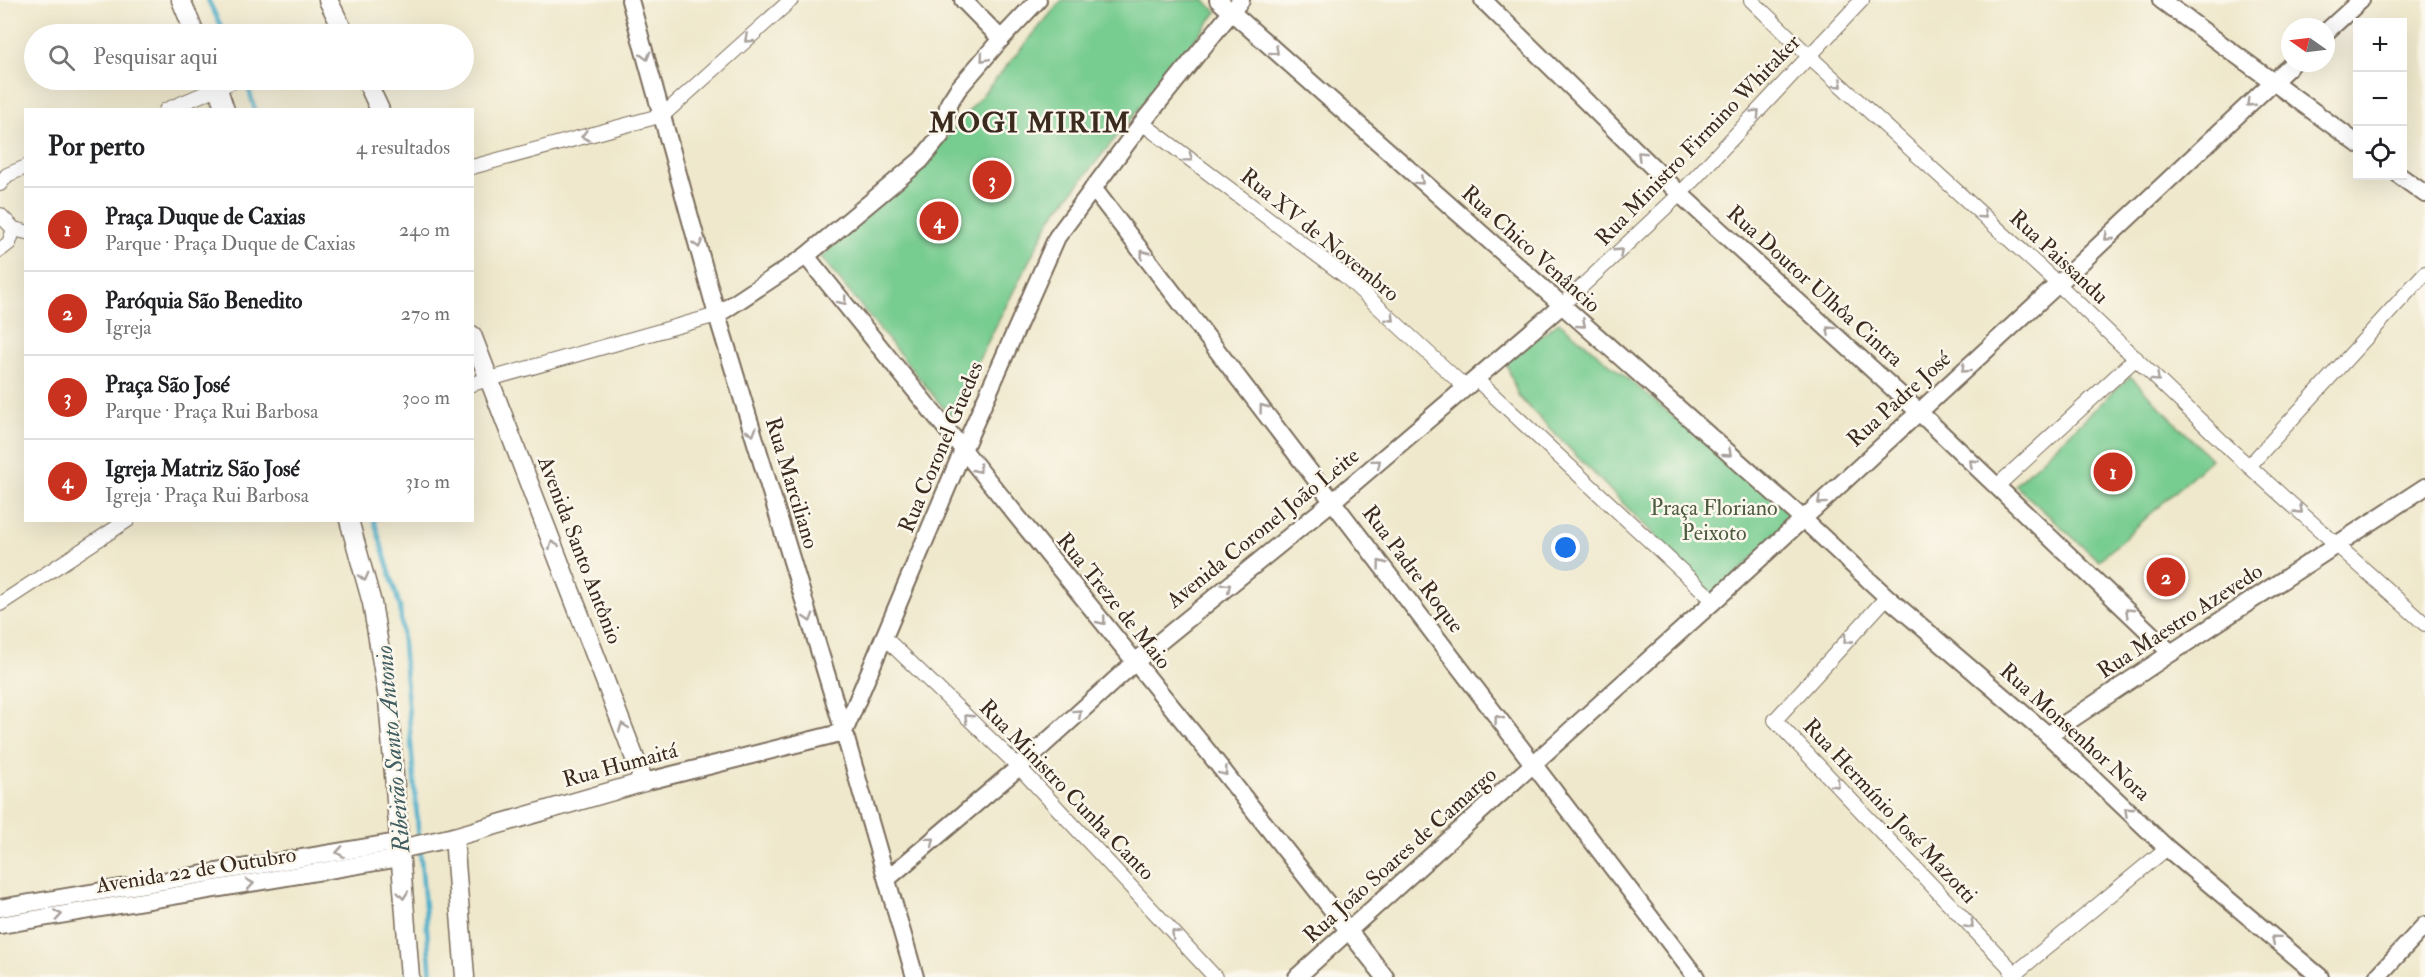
<!DOCTYPE html>
<html lang="pt">
<head>
<meta charset="utf-8">
<style>
  :root { --surface:#fff; --page:#f6f6f6; --text:#202124; --muted:#757577; --line:#e0e0e0; --accent:#c8321e }
  body { margin:0; font-family:"IM FELL Double Pica",serif; background:var(--page); color:var(--text) }
  .controls { position:absolute; right:18px; top:18px; display:grid; overflow:hidden; border-radius:0px; box-shadow:0 6px 24px #0002 }
  .controls button { width:54px; height:54px; display:grid; place-items:center; padding:0; border:0; border-bottom:2px solid var(--line); background:var(--surface); color:var(--text); font:30px sans-serif }
  .compass { position:absolute; left:2281px; top:18px; width:54px; height:54px; border-radius:50%; background:var(--surface); box-shadow:0 6px 24px #0002; rotate:284deg }
  .you { position:absolute; left:1566px; top:548px; width:21px; height:21px; margin:-15px; border:4px solid #fff; border-radius:50%; background:#1a73e8; box-shadow:0 0 0 9px #1a73e833 }
  .badge { display:grid; place-items:center; width:39px; height:39px; border-radius:50%; background:var(--accent); color:#fff; font-size:20px; font-weight:700 }
  .pin { position:absolute; translate:-50% -50%; border:3px solid #fff; box-shadow:0 2px 6px #0006 }
  .list { margin:0; padding:0; list-style:none }
  h2 { display:flex; justify-content:space-between; align-items:center; height:78px; margin:0; padding:0 24px; font-size:26px }
  h2 small { font-size:20px; font-weight:400; color:var(--muted) }
  .list li { display:grid; grid-template-columns:39px 1fr auto; gap:18px; align-items:center; box-sizing:border-box; height:84px; padding:0 24px; border-top:2px solid var(--line) }
  .list b { display:block; font-size:22px; white-space:nowrap }
  .list p { margin:0; font-size:20px; white-space:nowrap; color:var(--muted) }
  .list em { font-size:20px; font-style:normal; color:var(--muted) }
  .icon { flex:none; width:33px; height:33px; fill:none; stroke:currentColor; stroke-width:2; stroke-linecap:round; stroke-linejoin:round }
  .map { position:relative; flex:none; width:2425px; height:977px; overflow:hidden }
  .search { position:absolute; background:var(--surface); box-shadow:0 6px 24px #0002; left:24px; top:24px; width:450px; height:66px; display:flex; align-items:center; gap:15px; box-sizing:border-box; padding:0 21px; border-radius:33px; color:var(--muted); font-size:22px }
  .panel { position:absolute; background:var(--surface); box-shadow:0 6px 24px #0002; left:24px; top:108px; width:450px; height:414px; border-radius:0px }
  .map>svg:first-child { display:block }
</style>
</head>
<body>
<div class="map">
<svg width="2425" height="977" viewBox="0 0 2425 977">
  <rect width="100%" height="100%" fill="#fbf7ec"/>
  <filter id="ink" filterUnits="userSpaceOnUse"><feTurbulence type="fractalNoise" baseFrequency=".0167" numOctaves="2"/><feDisplacementMap in="SourceGraphic" scale="12" xChannelSelector="R" yChannelSelector="G"/><feConvolveMatrix kernelMatrix="1 2 1 2 8 2 1 2 1" color-interpolation-filters="sRGB"/></filter>
  <filter id="wash" filterUnits="userSpaceOnUse"><feTurbulence type="fractalNoise" baseFrequency=".008" numOctaves="4" result="noise"/><feDisplacementMap in="SourceGraphic" scale="24" xChannelSelector="R" yChannelSelector="G"/><feGaussianBlur stdDeviation="1.35" result="paint"/><feColorMatrix in="noise" values="0 0 0 0 0 0 0 0 0 0 0 0 0 0 0 0 0 1.4 0 .05"/><feComposite in="paint" operator="in"/></filter>
  <g filter="url(#wash)">
    <rect width="100%" height="100%" fill="#efe8cc"/>
    <g fill="#77cc90" stroke="#597b57" stroke-width="1.5">
      <path d="M1062,0H1204L1217,12L1051,218L950,416L821,257L943,142Z"/>
      <path d="M1559,322L1795,517L1714,596L1518,396L1506,362Z"/>
      <path d="M2130,376L2211,459L2099,561L2015,485Z"/>
    </g>
    <g fill="none" stroke-linecap="round" stroke-linejoin="round">
      <g stroke="#49adc9" stroke-width="4.5">
        <path d="M208,0L225,34"/>
        <path d="M246,80L255,110"/>
        <path d="M374,520L400,607L419,840"/>
        <path d="M420,848L431,977"/>
      </g>
    </g>
  </g>
  <g filter="url(#ink)">
    <g fill="none" stroke-linecap="round" stroke-linejoin="round">
      <g stroke="#7a6c5b" stroke-width="16">
        <g id="minor">
          <path d="M1751,0L1809,56L2058,284L2232,451L2425,624"/>
          <path d="M166,110L236,80"/>
          <path d="M1142,123L1345,276L1466,388"/>
          <path d="M472,167L663,115L791,0"/>
          <path d="M0,184L7,175L26,167"/>
          <path d="M0,215L14,229L26,232"/>
          <path d="M0,250L9,243L14,229"/>
          <path d="M1561,306L1680,194L1862,0"/>
          <path d="M1477,380L1714,601"/>
          <path d="M472,384L717,315"/>
          <path d="M2249,466L2425,273"/>
          <path d="M1997,486L2136,358"/>
          <path d="M1887,597L1775,720L2015,973"/>
          <path d="M0,604L128,520"/>
          <path d="M884,637L1019,767L1215,977"/>
          <path d="M2011,977L2167,848"/>
        </g>
      </g>
      <g stroke="#7a6c5b" stroke-width="20">
        <g id="tertiary">
          <path d="M630,0L717,315L844,732L915,977"/>
          <path d="M963,0L1001,39"/>
          <path d="M1218,0L1802,518L1887,597L2048,735L2167,848L2320,977"/>
          <path d="M1483,0L1680,194L1919,412L2171,653"/>
          <path d="M2161,0L2358,144"/>
          <path d="M2326,32L2361,0"/>
          <path d="M2400,176L2425,194"/>
          <path d="M1093,188L1696,977"/>
          <path d="M806,256L1205,748L1385,977"/>
          <path d="M717,315L806,256L921,160L941,135L949,103L958,89L1001,39L1038,0"/>
          <path d="M2048,735L2171,653L2425,487"/>
          <path d="M644,782L844,732L963,450L1057,237L1142,123L1241,0"/>
          <path d="M887,879L1019,767L1135,662L1333,501L1561,306"/>
          <path d="M0,908L398,842"/>
          <path d="M0,925L400,858"/>
          <path d="M1297,977L1714,601L2058,284L2293,63"/>
          <path d="M2377,977L2425,925"/>
        </g>
      </g>
      <g stroke="#7a6c5b" stroke-width="21">
        <g id="secondary">
          <path d="M181,0L195,34"/>
          <path d="M328,0L345,34"/>
          <path d="M215,80L225,110"/>
          <path d="M366,80L380,110"/>
          <path d="M349,520L372,603L388,699L410,977"/>
          <path d="M454,837L465,977"/>
          <path d="M398,842L409,847L454,837L644,782L472,335"/>
        </g>
      </g>
      <use href="#minor" stroke="#fff" stroke-width="14"/>
      <use href="#tertiary" stroke="#fff" stroke-width="16"/>
      <use href="#secondary" stroke="#fff" stroke-width="18"/>
    </g>
    <defs><path id="oneway-chevron" d="M-2-3.5L2.5 0L-2 3.5" fill="none" stroke-width="1.6" stroke-linecap="round" stroke-linejoin="round" transform="scale(1.5)"/></defs>
    <g stroke="#a79f9a">
      <use href="#oneway-chevron" transform="translate(748 39) rotate(138)"/>
      <use href="#oneway-chevron" transform="translate(1275 51) rotate(42)"/>
      <use href="#oneway-chevron" transform="translate(646 56) rotate(74)"/>
      <use href="#oneway-chevron" transform="translate(984 58) rotate(130)"/>
      <use href="#oneway-chevron" transform="translate(1839 84) rotate(42)"/>
      <use href="#oneway-chevron" transform="translate(2250 103) rotate(137)"/>
      <use href="#oneway-chevron" transform="translate(1756 113) rotate(-47)"/>
      <use href="#oneway-chevron" transform="translate(585 136) rotate(165)"/>
      <use href="#oneway-chevron" transform="translate(1641 155) rotate(-136)"/>
      <use href="#oneway-chevron" transform="translate(1189 158) rotate(37)"/>
      <use href="#oneway-chevron" transform="translate(1420 181) rotate(42)"/>
      <use href="#oneway-chevron" transform="translate(1983 215) rotate(42)"/>
      <use href="#oneway-chevron" transform="translate(2108 237) rotate(137)"/>
      <use href="#oneway-chevron" transform="translate(698 244) rotate(75)"/>
      <use href="#oneway-chevron" transform="translate(1619 252) rotate(-43)"/>
      <use href="#oneway-chevron" transform="translate(1144 254) rotate(-127)"/>
      <use href="#oneway-chevron" transform="translate(843 301) rotate(51)"/>
      <use href="#oneway-chevron" transform="translate(1391 318) rotate(43)"/>
      <use href="#oneway-chevron" transform="translate(1582 324) rotate(41)"/>
      <use href="#oneway-chevron" transform="translate(1830 330) rotate(-138)"/>
      <use href="#oneway-chevron" transform="translate(1965 369) rotate(138)"/>
      <use href="#oneway-chevron" transform="translate(2156 378) rotate(44)"/>
      <use href="#oneway-chevron" transform="translate(1263 408) rotate(-127)"/>
      <use href="#oneway-chevron" transform="translate(752 432) rotate(73)"/>
      <use href="#oneway-chevron" transform="translate(1728 453) rotate(41)"/>
      <use href="#oneway-chevron" transform="translate(1377 463) rotate(-40)"/>
      <use href="#oneway-chevron" transform="translate(1973 463) rotate(-137)"/>
      <use href="#oneway-chevron" transform="translate(978 469) rotate(51)"/>
      <use href="#oneway-chevron" transform="translate(1821 501) rotate(138)"/>
      <use href="#oneway-chevron" transform="translate(2299 510) rotate(42)"/>
      <use href="#oneway-chevron" transform="translate(553 545) rotate(-111)"/>
      <use href="#oneway-chevron" transform="translate(1381 564) rotate(-127)"/>
      <use href="#oneway-chevron" transform="translate(364 577) rotate(75)"/>
      <use href="#oneway-chevron" transform="translate(1227 587) rotate(-39)"/>
      <use href="#oneway-chevron" transform="translate(2129 612) rotate(-136)"/>
      <use href="#oneway-chevron" transform="translate(809 618) rotate(73)"/>
      <use href="#oneway-chevron" transform="translate(1102 621) rotate(51)"/>
      <use href="#oneway-chevron" transform="translate(1847 640) rotate(132)"/>
      <use href="#oneway-chevron" transform="translate(1078 713) rotate(-42)"/>
      <use href="#oneway-chevron" transform="translate(968 718) rotate(-136)"/>
      <use href="#oneway-chevron" transform="translate(1498 719) rotate(-127)"/>
      <use href="#oneway-chevron" transform="translate(623 727) rotate(-111)"/>
      <use href="#oneway-chevron" transform="translate(1224 772) rotate(52)"/>
      <use href="#oneway-chevron" transform="translate(1836 784) rotate(47)"/>
      <use href="#oneway-chevron" transform="translate(2128 811) rotate(-137)"/>
      <use href="#oneway-chevron" transform="translate(931 841) rotate(-40)"/>
      <use href="#oneway-chevron" transform="translate(340 852) rotate(171)"/>
      <use href="#oneway-chevron" transform="translate(250 884) rotate(-9)"/>
      <use href="#oneway-chevron" transform="translate(403 895) rotate(85)"/>
      <use href="#oneway-chevron" transform="translate(58 915) rotate(-9)"/>
      <use href="#oneway-chevron" transform="translate(1970 925) rotate(47)"/>
      <use href="#oneway-chevron" transform="translate(1175 934) rotate(-133)"/>
      <use href="#oneway-chevron" transform="translate(2275 939) rotate(-140)"/>
    </g>
  </g>
  <g text-anchor="middle" dominant-baseline="central" stroke-width="5" stroke-linejoin="round" paint-order="stroke">
    <g font-size="22" fill="#3b2a1e" stroke="#fbf7ec">
      <text transform="translate(1698 140) rotate(-46)">Rua Ministro Firmino Whitaker</text>
      <text transform="translate(1320 235) rotate(39)">Rua XV de Novembro</text>
      <text transform="translate(1531 249) rotate(42)">Rua Chico Venâncio</text>
      <text transform="translate(2059 257) rotate(43)">Rua Paissandu</text>
      <text transform="translate(1815 286) rotate(42)">Rua Doutor Ulhôa Cintra</text>
      <text transform="translate(1899 399) rotate(-42)">Rua Padre José</text>
      <text transform="translate(941 447) rotate(-67)">Rua Coronel Guedes</text>
      <text transform="translate(792 483) rotate(73)">Rua Marciliano</text>
      <text transform="translate(1263 528) rotate(-39)">Avenida Coronel João Leite</text>
      <text transform="translate(580 550) rotate(69)">Avenida Santo Antônio</text>
      <text transform="translate(1413 569) rotate(53)">Rua Padre Roque</text>
      <text transform="translate(1114 601) rotate(51)">Rua Treze de Maio</text>
      <text transform="translate(2180 621) rotate(-33)">Rua Maestro Azevedo</text>
      <text transform="translate(2075 732) rotate(42)">Rua Monsenhor Nora</text>
      <text transform="translate(620 765) rotate(-15)">Rua Humaitá</text>
      <text transform="translate(1067 790) rotate(46)">Rua Ministro Cunha Canto</text>
      <text transform="translate(1890 811) rotate(47)">Rua Hermínio José Mazotti</text>
      <text transform="translate(1400 855) rotate(-42)">Rua João Soares de Camargo</text>
      <text transform="translate(196 870) rotate(-9)">Avenida 22 de Outubro</text>
    </g>
    <g font-size="22" fill="#4d5b40" stroke="#fbf7ec">
      <text x="1714" y="508">Praça Floriano<tspan x="1714" dy="25">Peixoto</tspan></text>
    </g>
    <g font-size="24" font-style="italic" fill="#415e62" stroke="#fbf7ec">
      <text transform="translate(393 749) rotate(-95)">Ribeirão Santo Antonio</text>
    </g>
    <g font-size="28" font-weight="bold" letter-spacing="1.5" fill="#3b2a1e" stroke="#fbf7ec">
      <text x="1030" y="123">MOGI MIRIM</text>
    </g>
  </g>
</svg>
<div class="controls">
<button>+</button>
<button>−</button>
<button><svg class="icon" aria-label="locate" viewBox="0 0 24 24"><circle cx="12" cy="12" r="6"/><path d="M12 2v4M12 18v4M2 12h4M18 12h4"/></svg></button>
</div>
<svg class="compass" viewBox="-18 -18 36 36"><path d="M0-13l5 13h-10z" fill="#e53935"/><path d="M0 13l5-13h-10z" fill="#757577"/></svg>
<div class="you"></div>
<div class="pin badge" style="left:2113px;top:472px">1</div>
<div class="pin badge" style="left:2166px;top:577px">2</div>
<div class="pin badge" style="left:992px;top:180px">3</div>
<div class="pin badge" style="left:939px;top:221px">4</div>
<div class="search"><svg class="icon" aria-label="search" viewBox="0 0 24 24"><circle cx="10" cy="10" r="6"/><path d="M15 15l6 6"/></svg>Pesquisar aqui</div>
<section class="panel">
<h2>Por perto<small>4 resultados</small></h2>
<ul class="list">
<li><span class="badge">1</span><div><b>Praça Duque de Caxias</b><p>Parque · Praça Duque de Caxias</p></div><em>240 m</em></li>
<li><span class="badge">2</span><div><b>Paróquia São Benedito</b><p>Igreja</p></div><em>270 m</em></li>
<li><span class="badge">3</span><div><b>Praça São José</b><p>Parque · Praça Rui Barbosa</p></div><em>300 m</em></li>
<li><span class="badge">4</span><div><b>Igreja Matriz São José</b><p>Igreja · Praça Rui Barbosa</p></div><em>310 m</em></li>
</ul>
</section>
</div>
</body>
</html>
